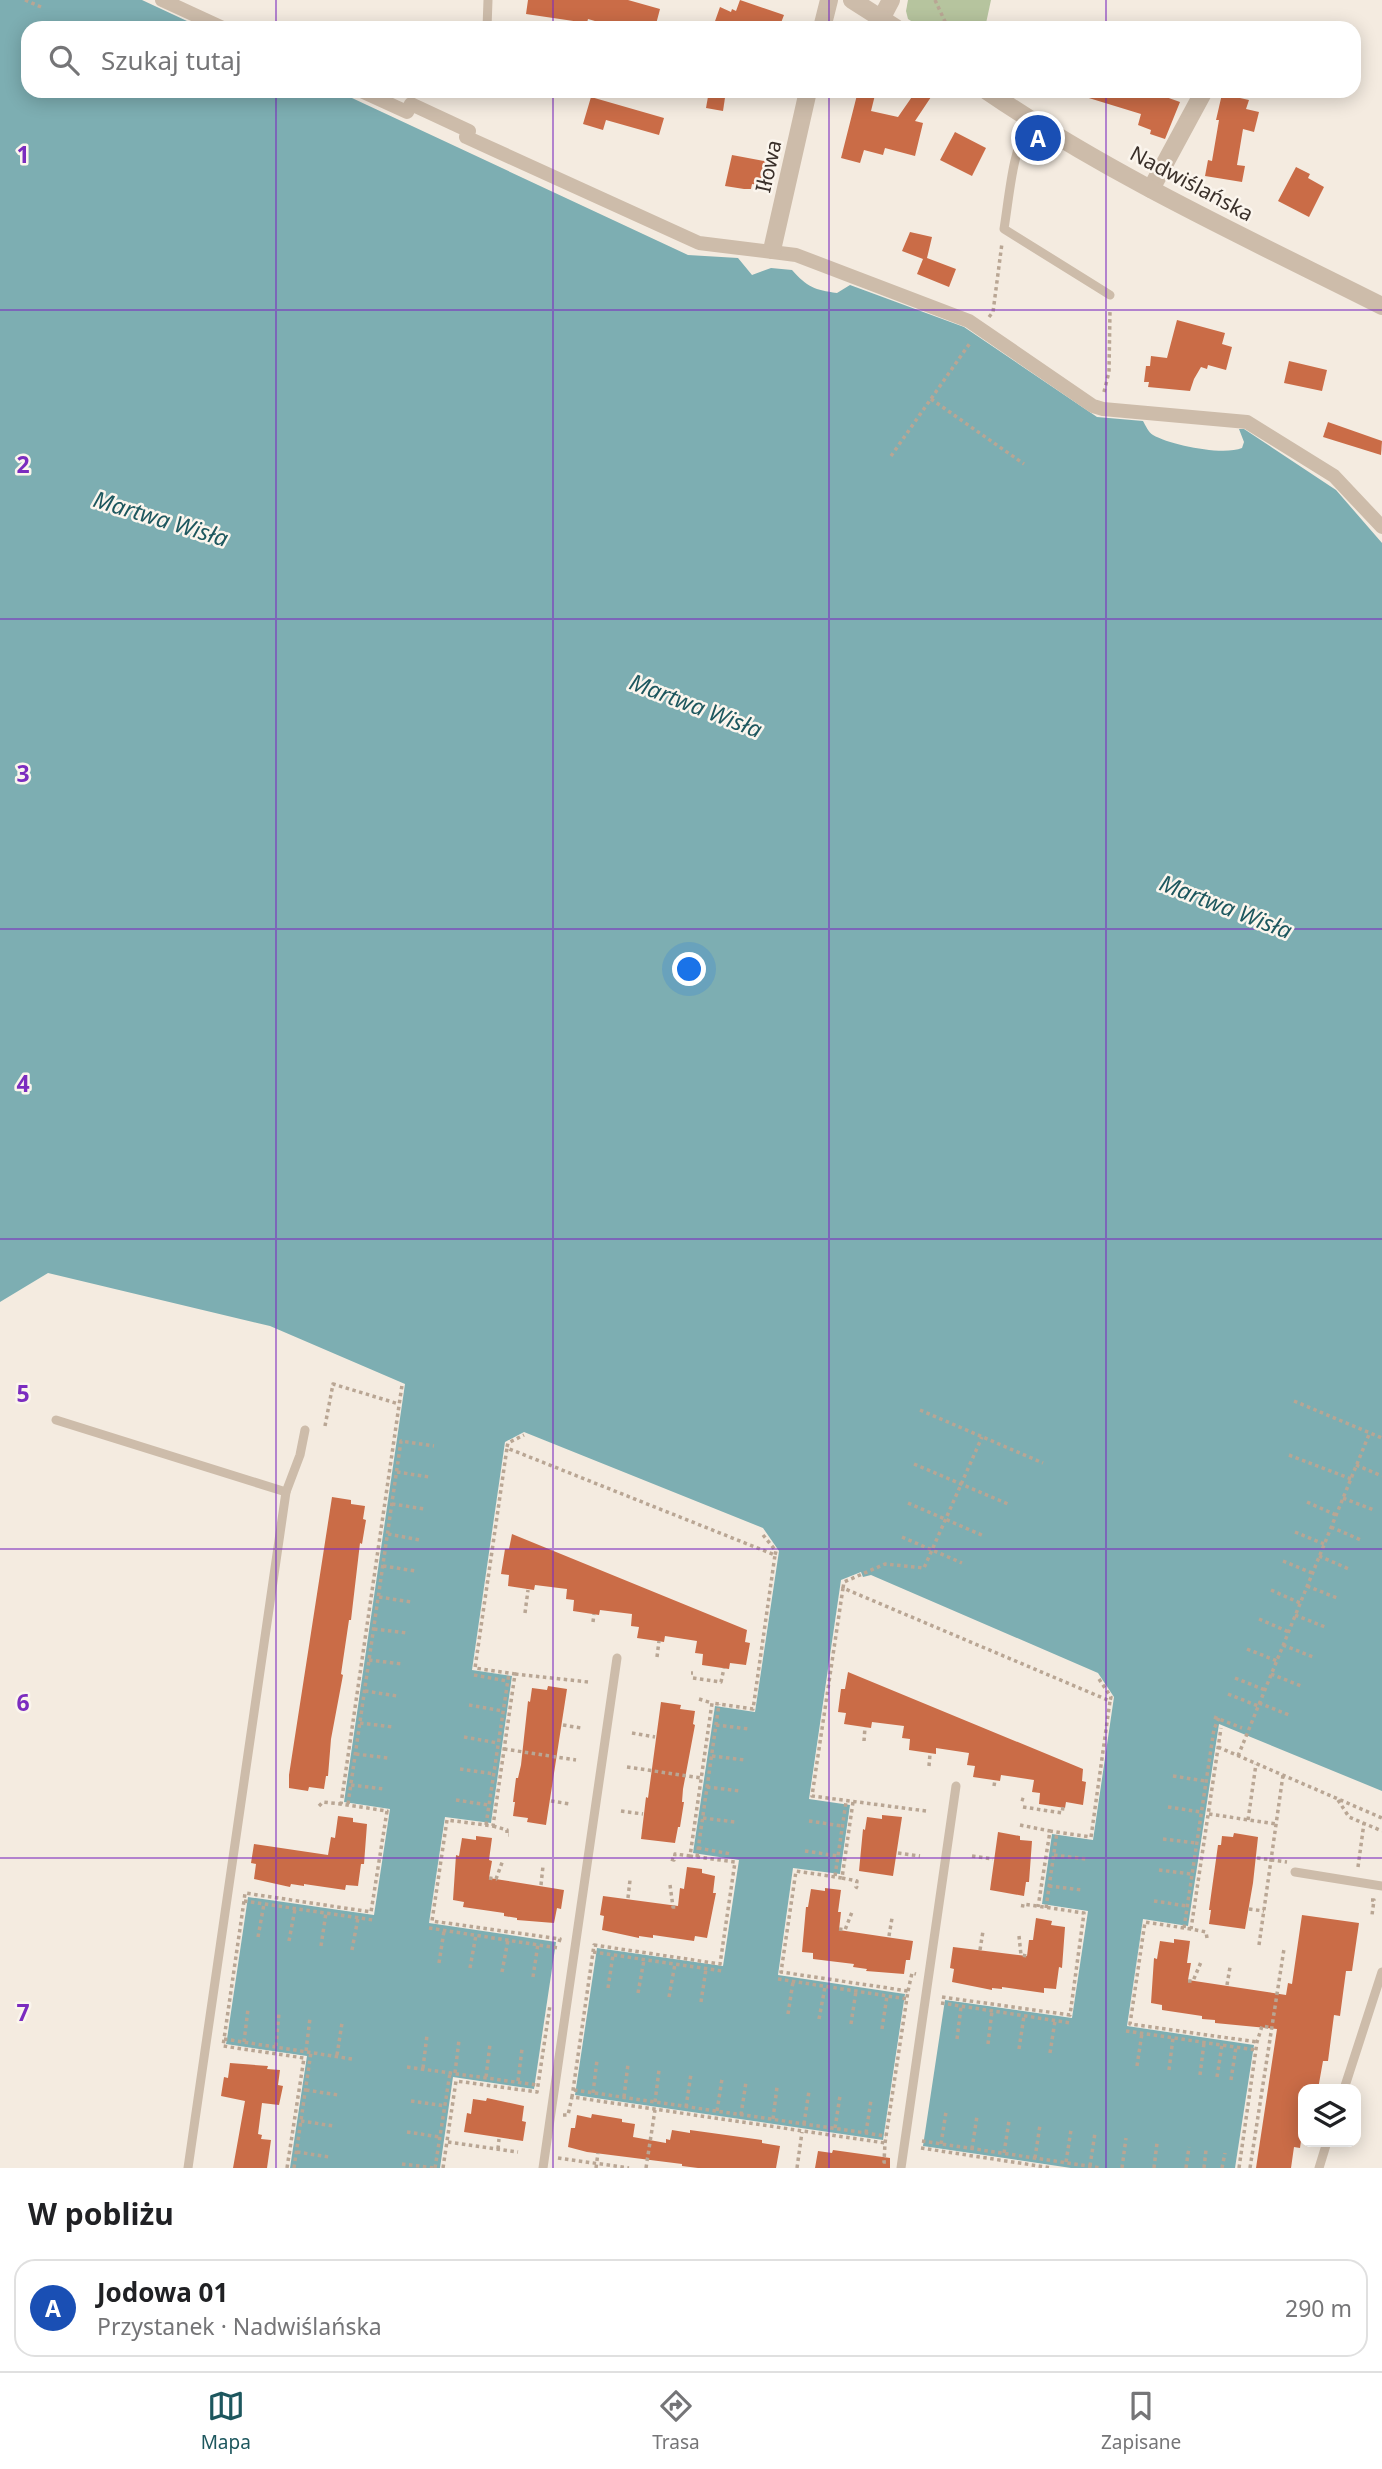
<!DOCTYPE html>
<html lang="pl">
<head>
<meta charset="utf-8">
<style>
  :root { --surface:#fff; --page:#f6f6f6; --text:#202124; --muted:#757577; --line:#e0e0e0; --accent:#1d575e }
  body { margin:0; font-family:"Noto Sans",sans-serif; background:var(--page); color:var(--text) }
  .controls { position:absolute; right:21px; bottom:21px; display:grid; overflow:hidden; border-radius:14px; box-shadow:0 4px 18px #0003 }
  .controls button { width:63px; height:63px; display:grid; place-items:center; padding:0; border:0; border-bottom:2px solid var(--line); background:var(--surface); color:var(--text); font:35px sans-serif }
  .you { position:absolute; left:690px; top:970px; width:24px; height:24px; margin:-18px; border:5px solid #fff; border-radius:50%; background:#1a73e8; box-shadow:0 0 0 10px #1a73e833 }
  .badge { display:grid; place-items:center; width:46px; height:46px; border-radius:50%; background:var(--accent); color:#fff; font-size:23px; font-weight:700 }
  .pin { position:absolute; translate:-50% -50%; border:4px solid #fff; box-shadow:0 2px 7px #0006 }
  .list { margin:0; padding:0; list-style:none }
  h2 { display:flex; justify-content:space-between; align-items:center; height:91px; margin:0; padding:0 28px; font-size:30px }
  h2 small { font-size:23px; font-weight:400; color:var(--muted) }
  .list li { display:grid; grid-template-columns:46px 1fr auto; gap:21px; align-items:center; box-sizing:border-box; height:98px; margin:0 14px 14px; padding:0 14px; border:2px solid var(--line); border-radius:21px }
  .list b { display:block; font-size:26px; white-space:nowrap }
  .list p { margin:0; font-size:23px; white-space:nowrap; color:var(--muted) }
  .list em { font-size:23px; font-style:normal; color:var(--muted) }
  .icon { flex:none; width:38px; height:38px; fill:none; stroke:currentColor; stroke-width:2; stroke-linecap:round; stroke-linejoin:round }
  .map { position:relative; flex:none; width:1382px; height:2168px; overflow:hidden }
  .search { position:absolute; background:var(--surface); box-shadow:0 4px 18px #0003; left:21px; right:21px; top:21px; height:77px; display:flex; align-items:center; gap:18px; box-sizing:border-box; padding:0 24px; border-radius:21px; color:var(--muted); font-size:26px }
  .sheet { height:203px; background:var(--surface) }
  nav { display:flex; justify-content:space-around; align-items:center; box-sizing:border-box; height:98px; border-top:2px solid var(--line); background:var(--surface); font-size:19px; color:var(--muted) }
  nav a { display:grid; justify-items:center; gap:4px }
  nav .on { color:var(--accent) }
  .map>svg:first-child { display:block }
</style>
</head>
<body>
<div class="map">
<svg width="1382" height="2168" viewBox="0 0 1382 2168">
  <rect width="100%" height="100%" fill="#f4ebe0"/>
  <path fill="#b6c49e" d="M908,0H991L985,28H922L908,19L906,11Z"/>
  <path fill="#7daeb2" d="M0,0H142L202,28H28V91H337L688,255L738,258L752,275L771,268L792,270C807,287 815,290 837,293L850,285L964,327L1097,417L1143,421C1146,426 1148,432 1153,435C1170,445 1223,456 1242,448L1244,442L1239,429H1244L1336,490L1382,543V1791L1219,1724L1188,1926L1143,1919L1127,2026L1254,2045L1235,2168H1071L923,2146L945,2000L1072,2018L1088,1911L1042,1904L1052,1834L1093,1840L1114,1697L1098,1673L871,1575L863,1577L861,1572L841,1580L809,1799L850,1805L840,1874L793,1868L778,1975L905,1994L883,2140L575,2095L597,1948L723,1966L739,1860L693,1853L715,1706L755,1712L779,1551L763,1528L524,1432L505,1442L472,1670L512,1676L491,1823L445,1817L429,1923L556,1942L534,2089L453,2077L440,2168H290L307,2056L226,2044L227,2039L248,1897L374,1915L390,1809L344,1802L405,1384L270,1326L48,1273L0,1302Z"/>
  <g fill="#ca6c47">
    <path d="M528,0H628L660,9L655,28H619L588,19L587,23L526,14Z"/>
    <path d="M740,0L784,15L779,28H723L714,24L720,7L731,12L732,9L736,11Z"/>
    <path d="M709,91H726L723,111L706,108Z"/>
    <path d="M858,91H876L871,111L898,117L916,91H935L915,121L923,123L915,156L885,148L883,155L864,150L860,163L841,158Z"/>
    <path d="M1079,91H1149L1180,102L1165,139L1150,134L1151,130L1138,125L1141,114L1079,95Z"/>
    <path d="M1222,94L1249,100L1246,109L1259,112L1254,132L1243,129L1237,165L1245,166L1242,182L1205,176L1208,160L1212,161L1219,120H1216Z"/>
    <path d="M591,97L664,118L659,135L606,120L603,130L583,124Z"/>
    <path d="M955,132L986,148L972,176L940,160Z"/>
    <path d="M732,155L770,162L765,186L752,184L751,189H744L725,186Z"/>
    <path d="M1296,167L1310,174L1308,178L1324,187L1309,217L1278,201Z"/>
    <path d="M910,232L932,237L927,258L956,269L949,287L917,274L923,259L902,251Z"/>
    <path d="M1177,320L1225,333L1222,344L1232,347L1226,370L1208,365L1207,369L1201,367L1194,379L1190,391L1148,387L1149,382H1144L1146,366H1150L1151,356L1167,358Z"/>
    <path d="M1289,361L1327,370L1322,391L1284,383Z"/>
    <path d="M1328,422L1382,441L1381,455L1323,437Z"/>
    <path d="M332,1497L351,1500V1504L365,1506L363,1519L366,1520L362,1544L360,1543L351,1620H349L341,1674L343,1675L331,1739L328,1776H326L324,1789L309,1787L308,1791L289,1788V1775Z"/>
    <path d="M512,1534L747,1630L745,1642L750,1643L746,1665L730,1663L729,1669L702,1665L703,1654L695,1653L697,1641L665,1636L664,1642L637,1638L639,1627L631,1626L632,1614L600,1610L599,1615L573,1611L574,1600L566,1599L567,1589L535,1585L534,1590L508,1586L509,1575L501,1574L505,1549H509Z"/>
    <path d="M848,1672L1083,1769L1082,1781L1086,1782L1083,1805L1066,1802L1065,1808L1039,1804L1040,1793L1032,1792L1034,1780L1001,1775L1000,1781L973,1777L975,1766L967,1765L969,1753L936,1748V1754L909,1750L910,1739L902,1738L904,1726L872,1722L871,1728L844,1724L846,1713L838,1712L841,1689H845Z"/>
    <path d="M548,1686L567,1689L546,1825L527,1822L528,1818L513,1816L515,1802H513L516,1778H518L521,1765L528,1701L530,1702L532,1688L547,1690Z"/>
    <path d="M661,1702L681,1705L680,1709L695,1711L693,1724L695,1725L683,1789L682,1802H684L680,1827H678L675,1843L641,1839L646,1797L648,1798Z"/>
    <path d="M882,1815L902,1817L893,1876L859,1871L863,1829L865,1830L867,1817L882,1819Z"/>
    <path d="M338,1816L353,1818V1822L367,1824L364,1864H361L358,1886L346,1885L345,1890L304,1884V1886L291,1884L290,1887L254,1879L256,1864L251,1863L254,1844L328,1855L331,1837L335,1838Z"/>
    <path d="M998,1832L1020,1836V1840L1032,1841L1029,1882H1026L1024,1896L990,1890Z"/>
    <path d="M1234,1833L1258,1837L1253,1883L1245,1929L1209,1924L1211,1910H1209L1218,1845H1221L1222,1836L1233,1837Z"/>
    <path d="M476,1836L492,1838L489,1860L492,1861L489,1878L564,1890L561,1909L557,1908L554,1923L517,1920V1918L504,1916V1913L463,1907L464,1902L453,1900L456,1855L459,1856L462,1838L476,1840Z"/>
    <path d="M687,1867L702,1869V1873L715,1876L713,1893H716L707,1938L695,1936L694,1941L653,1935V1938L639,1936V1938L602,1930L604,1916L600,1915L603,1896L678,1906L680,1888L684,1889Z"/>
    <path d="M825,1888L841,1890L838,1912H841L839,1930L913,1941L910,1960H906L904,1974L866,1971L867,1969L853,1967L854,1964L813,1959V1953L802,1952L806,1907H808L811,1889L825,1891Z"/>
    <path d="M1302,1915L1359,1923L1352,1971H1346L1340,2016L1334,2015L1328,2061H1323L1318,2089H1303V2127L1300,2148L1294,2147L1291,2168H1256L1277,2029L1215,2023V2020L1202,2019V2016L1162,2010V2005L1151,2003L1154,1958L1157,1959L1160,1941L1174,1943V1939L1190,1941L1187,1963H1191L1188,1980L1286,1995L1288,1983L1292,1984Z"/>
    <path d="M1036,1918L1052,1921L1051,1925L1065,1927L1062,1968L1059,1967L1056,1989L1044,1988V1993L1002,1987V1989L992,1988V1990L952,1982L954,1969L950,1968L953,1947L1027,1956L1029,1940H1033Z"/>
    <path d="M230,2063L268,2066L267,2069L280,2070L278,2085L283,2086L279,2105L262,2103L258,2134L262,2135L261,2139L271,2140L267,2168H233L245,2101L221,2096L224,2077L228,2078Z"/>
    <path d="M487,2098L524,2106L522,2121L526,2122L523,2141L464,2132L467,2113L471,2114L473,2099L486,2101Z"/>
    <path d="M592,2114L622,2119V2122L635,2124L633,2137L666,2143V2139L670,2140L672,2130L690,2133V2130L762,2140V2143L780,2146L776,2168H698L682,2166V2164L587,2152L568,2147L571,2128H575L577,2115L591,2118Z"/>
    <path d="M833,2150L890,2158V2168H815L818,2151L832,2153Z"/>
  </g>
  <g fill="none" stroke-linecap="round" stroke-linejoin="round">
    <g stroke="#b9a694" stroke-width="3.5" stroke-dasharray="3.5 3.5" stroke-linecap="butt">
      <path d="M25,0L41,7"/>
      <path d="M935,0L948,28"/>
      <path d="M989,317L993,312L1002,243"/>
      <path d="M1104,392L1109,372L1110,310"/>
      <path d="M931,399L1024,464"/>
      <path d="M891,456L970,343"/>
      <path d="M1294,1401L1382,1438"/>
      <path d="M920,1410L1043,1463"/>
      <path d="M325,1426L333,1384L399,1404"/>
      <path d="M507,1447L508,1443L524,1435"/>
      <path d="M1289,1455L1351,1479"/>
      <path d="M914,1464L1008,1504"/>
      <path d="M1356,1465L1382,1476"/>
      <path d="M397,1472L429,1477"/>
      <path d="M1343,1498L1374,1510"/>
      <path d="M1307,1502L1336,1515"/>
      <path d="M908,1503L984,1536"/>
      <path d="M392,1504L425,1509"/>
      <path d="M1331,1527L1361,1540"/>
      <path d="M1295,1532L1324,1544"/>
      <path d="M388,1534L420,1540"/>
      <path d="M763,1535L776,1551L775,1555"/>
      <path d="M902,1537L962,1563"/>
      <path d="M1319,1556L1349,1569"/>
      <path d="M1283,1561L1312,1573"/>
      <path d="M383,1566L416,1571"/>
      <path d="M1307,1586L1337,1598"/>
      <path d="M843,1588L844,1582L885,1564L924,1568L982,1437"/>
      <path d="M1271,1590L1300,1603"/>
      <path d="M379,1597L411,1602"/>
      <path d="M525,1613L528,1590"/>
      <path d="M1295,1615L1325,1627"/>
      <path d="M1259,1619L1289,1632"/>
      <path d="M593,1622L594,1614"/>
      <path d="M374,1629L407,1633"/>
      <path d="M1283,1645L1313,1657"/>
      <path d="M1247,1649L1277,1661"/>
      <path d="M657,1657L659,1641"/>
      <path d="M369,1660L402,1664"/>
      <path d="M691,1673H693"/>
      <path d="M515,1674L588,1682"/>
      <path d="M1271,1674L1301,1686"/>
      <path d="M474,1675L507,1681"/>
      <path d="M693,1678L721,1682L724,1668"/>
      <path d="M1235,1678L1265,1690"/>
      <path d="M1099,1679L1111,1697L1110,1701"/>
      <path d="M365,1691L397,1696"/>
      <path d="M1228,1694L1258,1706"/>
      <path d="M699,1699L712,1703"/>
      <path d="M1259,1703L1289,1715"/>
      <path d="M469,1705L503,1711"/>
      <path d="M1214,1717L1242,1728"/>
      <path d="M360,1723L393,1727"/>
      <path d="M563,1725L581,1728"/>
      <path d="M716,1725L749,1729"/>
      <path d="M632,1733L655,1737"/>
      <path d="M464,1737L498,1743"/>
      <path d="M864,1741L865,1727"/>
      <path d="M1218,1747L1382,1818"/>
      <path d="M504,1749L576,1760"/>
      <path d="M356,1754L388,1758"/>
      <path d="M712,1756L745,1760"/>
      <path d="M1238,1756L1370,1432"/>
      <path d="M929,1766L930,1754"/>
      <path d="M627,1767L701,1778"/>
      <path d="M460,1769L494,1774"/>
      <path d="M1173,1776L1205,1781"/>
      <path d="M351,1785L384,1789"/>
      <path d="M994,1786L995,1780"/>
      <path d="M707,1787L740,1791"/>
      <path d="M1021,1799L1024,1800"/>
      <path d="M456,1800L488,1805"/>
      <path d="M1338,1800L1349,1817L1382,1831"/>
      <path d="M551,1801L570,1804"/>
      <path d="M853,1802L842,1878L796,1871L781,1972L908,1991L885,2143L884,2162H888"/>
      <path d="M348,1804L401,1441L434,1446"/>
      <path d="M319,1806L323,1802L341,1804"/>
      <path d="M1023,1807L1062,1813L1063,1807"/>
      <path d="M1168,1807L1201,1812"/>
      <path d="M621,1811L643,1814"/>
      <path d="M926,1811L812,1796L843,1588L1110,1701L1091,1837L1050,1831L1038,1907"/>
      <path d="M1209,1814L1276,1824"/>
      <path d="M703,1818L735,1822"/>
      <path d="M1248,1820L1256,1764"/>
      <path d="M809,1821L842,1826"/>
      <path d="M486,1825L509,1673"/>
      <path d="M1020,1825L1050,1831"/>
      <path d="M493,1826L507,1830V1835H509"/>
      <path d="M1163,1839L1196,1843"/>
      <path d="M698,1848L731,1854"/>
      <path d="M805,1851L838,1856"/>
      <path d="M898,1853L920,1856"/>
      <path d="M1054,1855L1086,1859"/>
      <path d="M972,1856L993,1859"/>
      <path d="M697,1857L719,1704"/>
      <path d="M1257,1858L1287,1862"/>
      <path d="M671,1859L674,1860L675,1854L690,1856"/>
      <path d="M1358,1867L1364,1823"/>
      <path d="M1159,1870L1191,1874"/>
      <path d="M835,1876L846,1802"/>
      <path d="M489,1878L496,1879L503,1860"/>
      <path d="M842,1878L857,1881L856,1887L858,1888"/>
      <path d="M541,1885L543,1866"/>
      <path d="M670,1885L673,1907H678"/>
      <path d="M1049,1886L1082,1890"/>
      <path d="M628,1898L630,1880"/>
      <path d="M1371,1900H1374L1372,1915"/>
      <path d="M244,1901L373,1920"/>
      <path d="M1154,1901L1187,1906"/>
      <path d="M1046,1908L1057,1832"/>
      <path d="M1249,1909L1264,1911"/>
      <path d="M429,1928L558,1948"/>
      <path d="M1184,1928L1214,1729L1219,1718"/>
      <path d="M839,1929L845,1930L852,1912"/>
      <path d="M1191,1929L1145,1922L1130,2024L1257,2042"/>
      <path d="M889,1936L892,1918"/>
      <path d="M1019,1936L1021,1955L1027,1956"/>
      <path d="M258,1937L264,1904"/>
      <path d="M1207,1938L1206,1932L1191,1929L1221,1728"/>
      <path d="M289,1941L295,1909"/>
      <path d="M559,1942L560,1939L432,1921L447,1820L493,1826L515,1674L475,1668L507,1448L775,1555L753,1709L712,1703L690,1856L735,1862L720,1964L594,1945L572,2097L885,2143"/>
      <path d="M1259,1945L1283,1775"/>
      <path d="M321,1946L326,1913"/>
      <path d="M352,1950L358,1918"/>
      <path d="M980,1950L983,1931"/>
      <path d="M593,1952L722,1971"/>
      <path d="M439,1963L444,1931"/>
      <path d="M470,1968L476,1935"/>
      <path d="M502,1972L508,1940"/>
      <path d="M533,1977L538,1944"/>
      <path d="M778,1979L907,1999"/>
      <path d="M1188,1981H1193L1201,1962"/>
      <path d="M1227,1985L1230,1967"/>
      <path d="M608,1988L613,1955"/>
      <path d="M908,1991L912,1973L916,1974"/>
      <path d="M638,1993L644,1960"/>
      <path d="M669,1997L675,1964"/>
      <path d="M942,1997L1070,2015L1084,1913L1023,1904L1022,1910H1021"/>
      <path d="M701,2002L706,1969"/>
      <path d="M941,2003L1071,2023"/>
      <path d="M788,2014L793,1982"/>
      <path d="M819,2019L825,1987"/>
      <path d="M851,2024L856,1991"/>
      <path d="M882,2029L887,1996"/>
      <path d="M1126,2031L1256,2050"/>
      <path d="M224,2039L352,2059"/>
      <path d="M957,2039L961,2007"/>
      <path d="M244,2042L248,2009"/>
      <path d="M988,2044L992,2011"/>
      <path d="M276,2046L279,2013"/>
      <path d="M1019,2049L1024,2016"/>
      <path d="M306,2051L310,2018"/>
      <path d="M1050,2053L1055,2021"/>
      <path d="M337,2055L342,2023"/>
      <path d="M1137,2066L1142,2033"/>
      <path d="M407,2067L537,2085"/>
      <path d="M423,2068L427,2035"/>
      <path d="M1169,2070L1173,2038"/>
      <path d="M455,2073L459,2040"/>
      <path d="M1200,2075L1204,2043"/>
      <path d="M486,2077L490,2044"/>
      <path d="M1217,2077L1222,2045"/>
      <path d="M1231,2080L1236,2047"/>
      <path d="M518,2081L522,2049"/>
      <path d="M306,2090L338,2095"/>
      <path d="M574,2090L886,2136"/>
      <path d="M593,2093L597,2060"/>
      <path d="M624,2097L628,2064"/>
      <path d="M411,2101L445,2106"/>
      <path d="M655,2102L659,2070"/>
      <path d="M686,2107L691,2074"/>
      <path d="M717,2111L722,2079"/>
      <path d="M563,2115H568L572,2097"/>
      <path d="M741,2115L746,2082"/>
      <path d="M773,2119L777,2087"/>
      <path d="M301,2121L334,2126"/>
      <path d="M804,2124L809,2091"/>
      <path d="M835,2128L840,2096"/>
      <path d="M407,2132L440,2137"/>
      <path d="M866,2133L871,2100"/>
      <path d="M922,2141L1101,2168"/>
      <path d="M448,2142L518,2152"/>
      <path d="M941,2144L946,2112"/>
      <path d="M921,2148L1052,2168"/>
      <path d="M498,2149L499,2139"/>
      <path d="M972,2149L977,2116"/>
      <path d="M297,2152L329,2157"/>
      <path d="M1004,2153L1009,2121"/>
      <path d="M558,2158L629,2168"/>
      <path d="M1035,2158L1040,2125"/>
      <path d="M1066,2162L1071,2130"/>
      <path d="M402,2164L435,2168"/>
      <path d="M1090,2166L1095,2133"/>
      <path d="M287,2168L304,2058L223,2046L244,1901L245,1893L371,1912L387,1811L341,1804L402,1385"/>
      <path d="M294,2168L311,2052"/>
      <path d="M435,2168L450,2073"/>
      <path d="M443,2168L456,2081L537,2092L550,2005"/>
      <path d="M596,2168L598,2153"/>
      <path d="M646,2168L655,2110"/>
      <path d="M797,2168L802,2132"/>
      <path d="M1122,2168L1126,2138"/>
      <path d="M1154,2168L1157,2143"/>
      <path d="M1186,2168L1189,2147"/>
      <path d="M1204,2168L1206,2150"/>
      <path d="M1222,2168L1225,2153"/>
      <path d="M1239,2168L1257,2042L1262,2026L1272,2028"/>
      <path d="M1250,2168L1284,1949"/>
    </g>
    <g stroke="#cdbcaa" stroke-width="9">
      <path d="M487,28L488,0"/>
      <path d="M1030,118C1012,153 1010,191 1004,229L1110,295"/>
      <path d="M56,1420L286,1492"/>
      <path d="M1295,1872L1382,1886"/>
      <path d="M1344,2089L1382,1972"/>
      <path d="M188,2168L286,1492L300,1455L305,1430"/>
      <path d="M543,2168L617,1658"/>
      <path d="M901,2168L956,1786"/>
      <path d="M1319,2168L1327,2142"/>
    </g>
    <g stroke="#cdbcaa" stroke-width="14">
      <path d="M162,0L223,28"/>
      <path d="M361,91L407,112L411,104L469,131L466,137L699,243L796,255L969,321L1093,406L1103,409L1247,422L1334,476L1382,527"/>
    </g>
    <g stroke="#cdbcaa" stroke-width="18">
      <path d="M881,19L891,0"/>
      <path d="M822,28L829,0"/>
      <path d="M1151,189L1204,91"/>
      <path d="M772,250L808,91"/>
    </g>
    <g stroke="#cdbcaa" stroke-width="18">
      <path d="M852,0L896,28"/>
      <path d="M987,91C1111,176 1249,239 1382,306"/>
    </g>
  </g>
  <path fill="none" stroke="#7b2cbf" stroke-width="2" stroke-opacity="0.55" d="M276,0V28M553,0V28M829,0V28M1106,0V28M276,91V2168M553,91V2168M829,91V2168M1106,91V2168M0,310H1382M0,619H1382M0,929H1382M0,1239H1382M0,1549H1382M0,1858H1382"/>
  <g text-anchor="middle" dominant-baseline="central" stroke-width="5" stroke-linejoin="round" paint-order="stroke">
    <g font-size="21" fill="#3a302a" stroke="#fbf5ed">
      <text transform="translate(768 166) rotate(-77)">Iłowa</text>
      <text transform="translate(1192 183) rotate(28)">Nadwiślańska</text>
    </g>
    <g font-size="23" font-style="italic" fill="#1d575e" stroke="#fbf5ed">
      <text transform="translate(161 518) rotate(17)">Martwa Wisła</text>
      <text transform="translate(696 705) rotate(21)">Martwa Wisła</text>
      <text transform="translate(1226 906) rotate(21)">Martwa Wisła</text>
    </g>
  </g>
  <g font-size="23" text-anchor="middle" font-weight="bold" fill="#7b2cbf" stroke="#fbf5ed" stroke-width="5" stroke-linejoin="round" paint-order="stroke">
    <text x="23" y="163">1</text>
    <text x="23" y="473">2</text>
    <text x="23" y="782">3</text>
    <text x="23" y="1092">4</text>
    <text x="23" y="1402">5</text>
    <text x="23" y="1711">6</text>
    <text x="23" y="2021">7</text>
  </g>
</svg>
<div class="controls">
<button><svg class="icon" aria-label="layers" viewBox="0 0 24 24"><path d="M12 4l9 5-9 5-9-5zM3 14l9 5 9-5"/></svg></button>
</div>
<div class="you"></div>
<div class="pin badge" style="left:1038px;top:138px;background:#1a4fb4">A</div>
<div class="search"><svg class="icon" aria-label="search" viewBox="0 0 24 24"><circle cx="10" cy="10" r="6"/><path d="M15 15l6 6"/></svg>Szukaj tutaj</div>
</div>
<section class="sheet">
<h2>W pobliżu<small></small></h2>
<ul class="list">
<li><span class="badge" style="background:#1a4fb4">A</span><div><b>Jodowa 01</b><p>Przystanek · Nadwiślańska</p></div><em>290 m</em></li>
</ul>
</section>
<nav>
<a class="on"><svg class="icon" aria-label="map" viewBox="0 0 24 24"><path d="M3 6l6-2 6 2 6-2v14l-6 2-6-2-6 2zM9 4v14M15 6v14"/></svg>Mapa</a>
<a><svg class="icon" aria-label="directions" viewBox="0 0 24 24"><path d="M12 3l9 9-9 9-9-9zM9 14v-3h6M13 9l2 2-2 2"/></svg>Trasa</a>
<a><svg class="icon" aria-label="saved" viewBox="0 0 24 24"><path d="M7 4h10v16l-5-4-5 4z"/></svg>Zapisane</a>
</nav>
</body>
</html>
